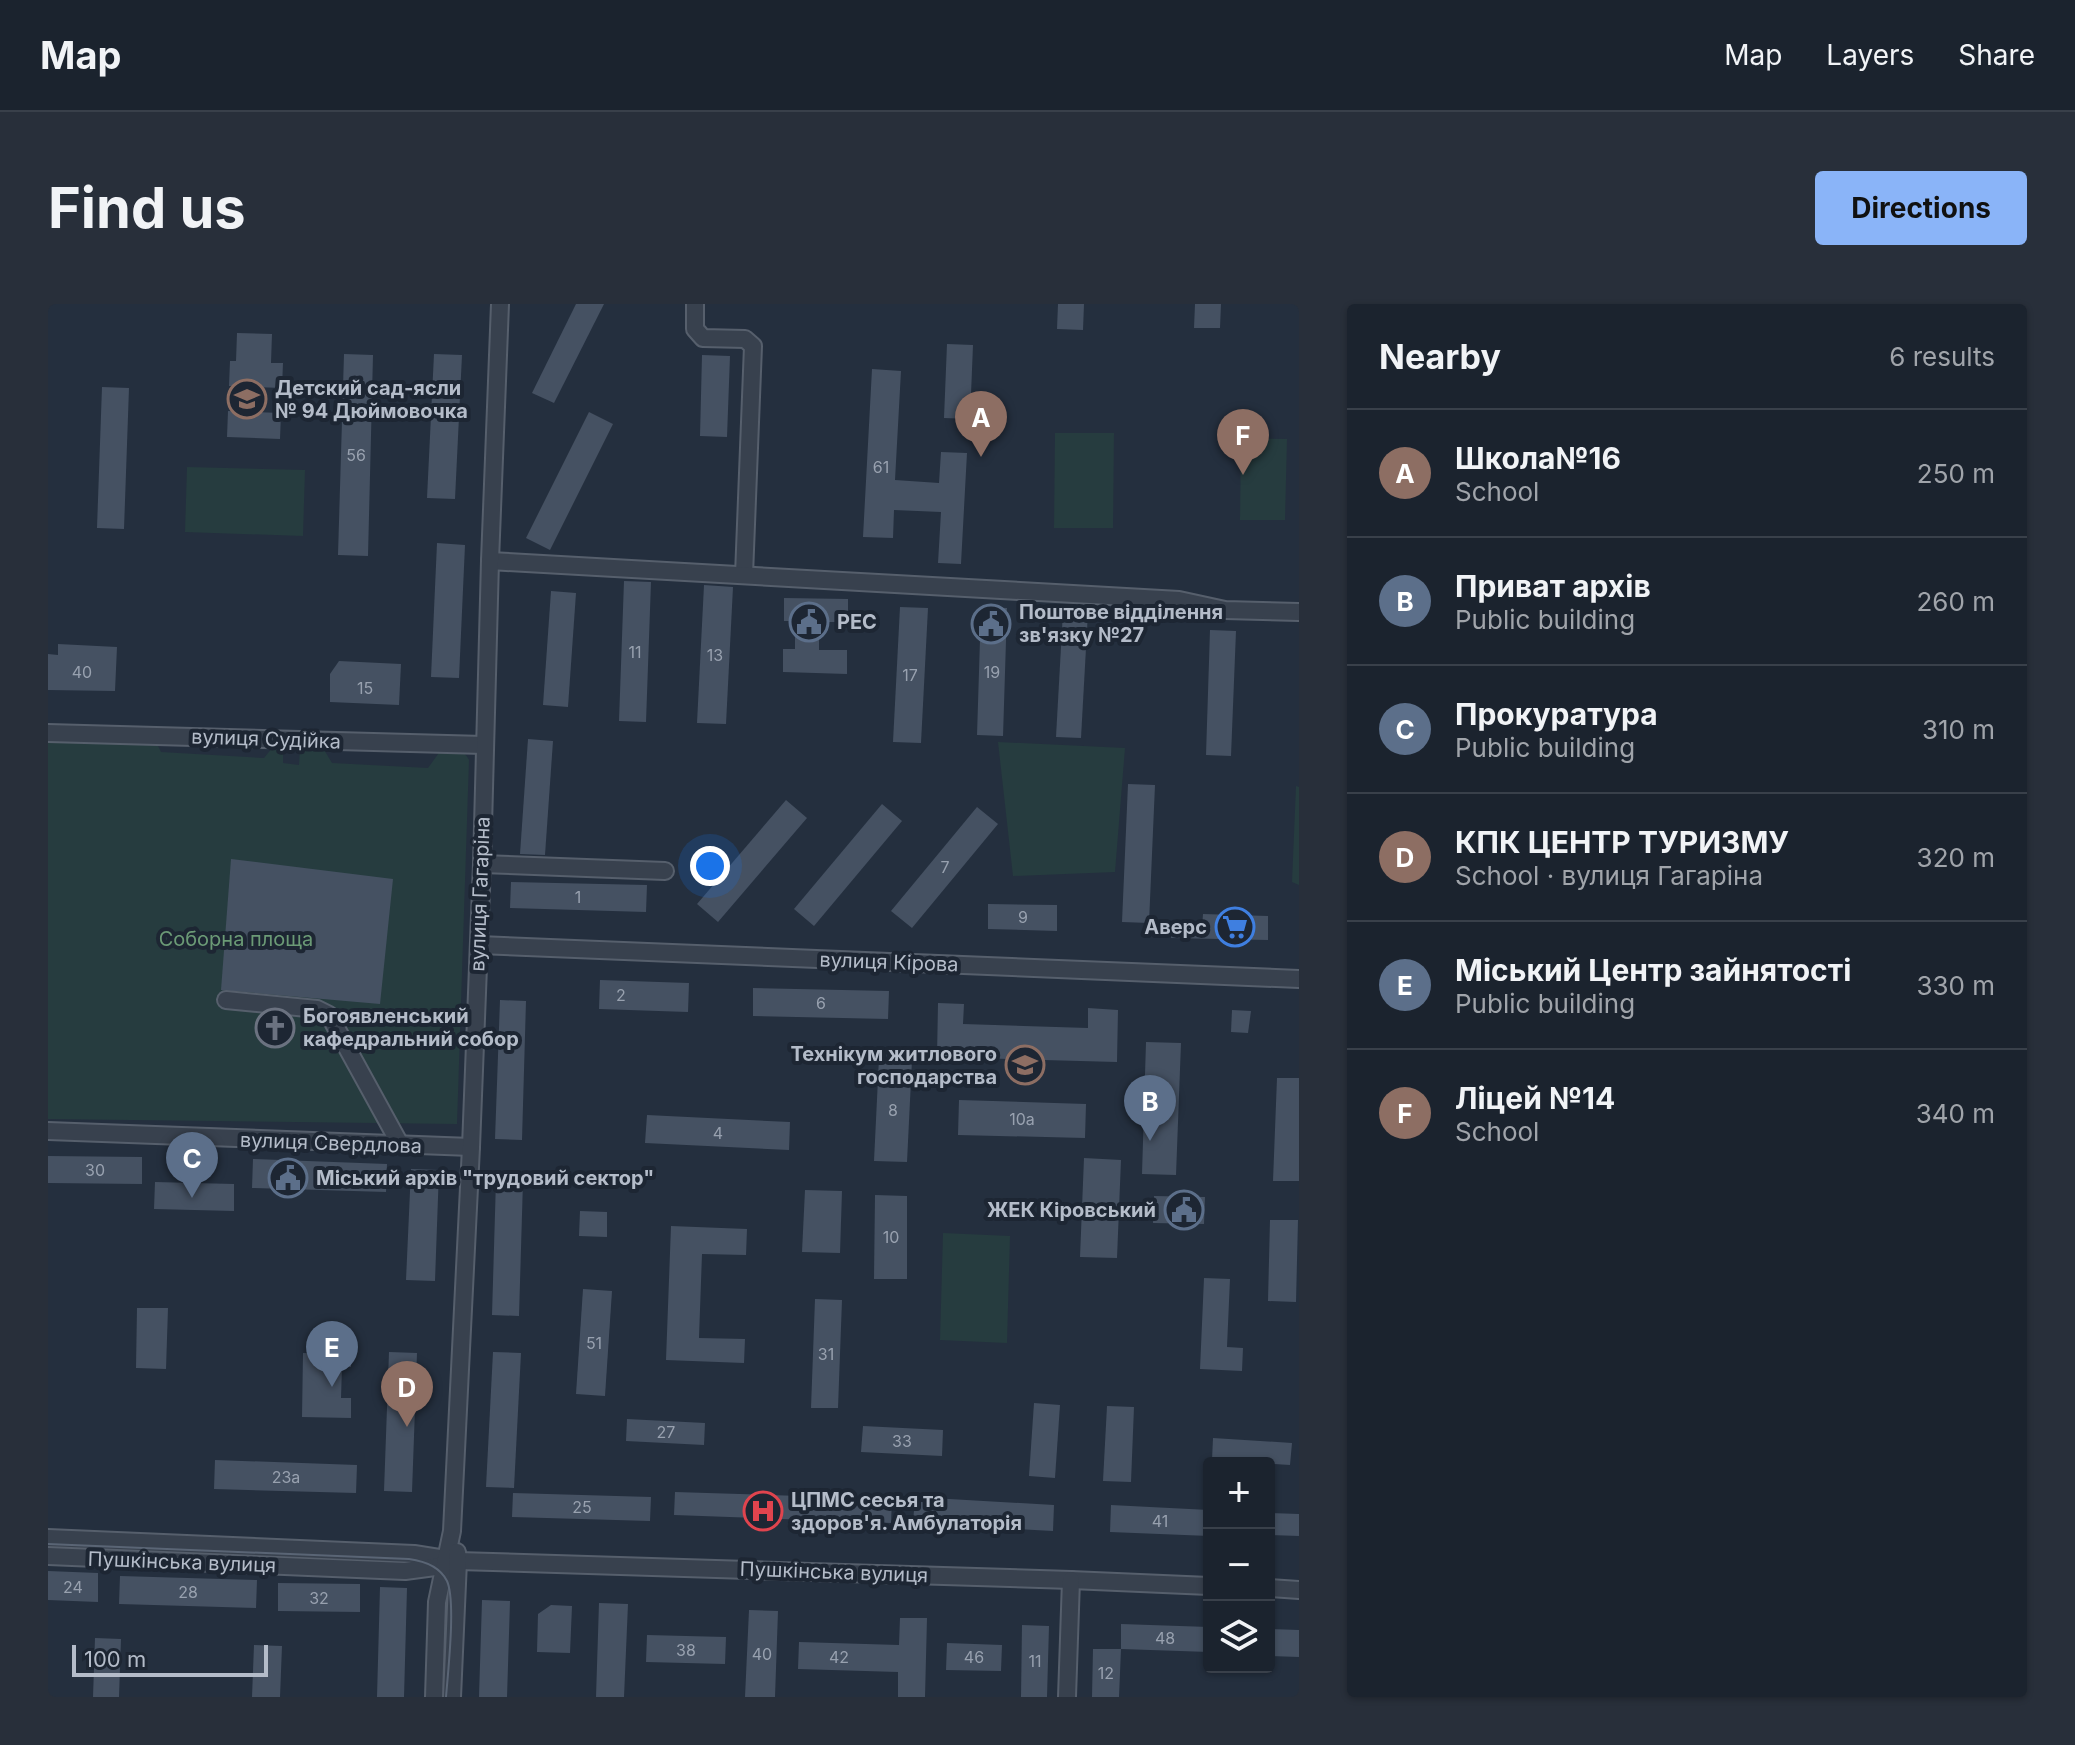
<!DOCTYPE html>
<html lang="en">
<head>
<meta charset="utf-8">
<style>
  :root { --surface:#1b232e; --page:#282f3a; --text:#f1f3f6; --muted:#a0a4aa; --line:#39404a; --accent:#8ab4f8 }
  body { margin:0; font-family:Inter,sans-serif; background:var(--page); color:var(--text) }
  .controls { position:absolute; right:24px; bottom:24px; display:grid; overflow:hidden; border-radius:8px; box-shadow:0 2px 6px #0004 }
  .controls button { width:72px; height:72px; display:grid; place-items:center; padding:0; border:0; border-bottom:2px solid var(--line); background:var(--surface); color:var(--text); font:40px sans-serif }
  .scale { position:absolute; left:24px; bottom:20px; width:196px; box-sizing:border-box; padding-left:8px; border:4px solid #b4bcc9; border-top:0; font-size:22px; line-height:28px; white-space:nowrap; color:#b4bcc9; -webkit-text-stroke:6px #1d2633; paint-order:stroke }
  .you { position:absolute; left:662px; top:562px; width:28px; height:28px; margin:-20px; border:6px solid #fff; border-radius:50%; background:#1a73e8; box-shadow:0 0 0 12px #1a73e833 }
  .badge { display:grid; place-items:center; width:52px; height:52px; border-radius:50%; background:var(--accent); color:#fff; font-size:26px; font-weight:700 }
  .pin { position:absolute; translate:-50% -66px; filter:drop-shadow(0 2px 4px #0008) }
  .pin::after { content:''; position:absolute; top:42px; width:28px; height:24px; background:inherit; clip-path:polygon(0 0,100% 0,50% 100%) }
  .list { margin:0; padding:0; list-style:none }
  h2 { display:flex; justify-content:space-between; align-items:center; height:104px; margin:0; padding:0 32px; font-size:34px }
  h2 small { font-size:26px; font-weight:400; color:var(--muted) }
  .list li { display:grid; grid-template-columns:52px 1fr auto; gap:24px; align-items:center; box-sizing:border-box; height:128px; padding:0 32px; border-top:2px solid var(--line) }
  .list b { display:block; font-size:30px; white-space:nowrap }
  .list p { margin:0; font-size:26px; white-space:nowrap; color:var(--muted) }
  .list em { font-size:26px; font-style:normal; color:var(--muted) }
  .icon { flex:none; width:44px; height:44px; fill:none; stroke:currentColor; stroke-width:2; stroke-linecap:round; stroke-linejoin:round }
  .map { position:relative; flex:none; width:1251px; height:1393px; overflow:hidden; border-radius:8px }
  header { display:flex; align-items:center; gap:48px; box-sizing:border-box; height:112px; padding:0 40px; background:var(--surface); border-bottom:2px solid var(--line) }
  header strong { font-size:38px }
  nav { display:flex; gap:44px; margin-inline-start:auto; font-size:28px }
  .intro { display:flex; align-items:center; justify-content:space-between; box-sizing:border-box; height:192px; padding:0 48px }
  h1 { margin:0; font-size:56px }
  .button { padding:20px 36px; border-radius:8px; background:var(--accent); color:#111; font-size:28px; font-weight:700 }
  main { display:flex; gap:48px; padding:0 48px }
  aside { flex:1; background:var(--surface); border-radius:8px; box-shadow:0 2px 6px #0004 }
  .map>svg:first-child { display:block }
</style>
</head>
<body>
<header>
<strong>Map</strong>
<nav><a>Map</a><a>Layers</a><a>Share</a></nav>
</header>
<div class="intro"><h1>Find us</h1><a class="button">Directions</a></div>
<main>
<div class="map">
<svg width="1251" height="1393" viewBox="0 0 1251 1393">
  <rect width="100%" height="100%" fill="#242f3e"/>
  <g fill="#263c3f">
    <path d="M1007,129H1066L1065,224H1006Z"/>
    <path d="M1193,134L1239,135L1237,216H1192Z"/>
    <path d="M139,163L257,166L255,232L137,228Z"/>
    <path d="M0,431L109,440L113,448L216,454L225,443L235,444V459L251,461L252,443L275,444L284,459L380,464L393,446C404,447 416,444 421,456L409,820L0,815Z"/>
    <path d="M950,438L1077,444L1067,568L965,572Z"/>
    <path d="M1248,482L1251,483V581L1244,578Z"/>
    <path d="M895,929L962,932L959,1039L892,1036Z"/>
  </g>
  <g fill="#455162">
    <path d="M528,0H556L506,99L484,89Z"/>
    <path d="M1010,0H1036L1035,26L1009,25Z"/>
    <path d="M1147,0H1173L1172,24H1146Z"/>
    <path d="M189,29L224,30L223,59H235L234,84L181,82L182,57H188Z"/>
    <path d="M899,40L925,41L922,115L896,114Z"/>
    <path d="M296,50L325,51L320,252L290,251Z"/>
    <path d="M386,50L414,51L407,195L379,194Z"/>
    <path d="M654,51L682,52L679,133L652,132Z"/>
    <path d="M824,65L853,67L847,176L891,179L893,148L919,149L913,260L890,259L893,208L846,206L845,234L815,233Z"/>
    <path d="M54,83L81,84L76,225L49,224Z"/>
    <path d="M180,107L233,109L232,135L179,133Z"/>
    <path d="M541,108L565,120L502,246L478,234Z"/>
    <path d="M389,239L417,241L411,374L383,373Z"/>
    <path d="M576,277L603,278L598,418L571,417Z"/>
    <path d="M656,281L685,283L678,420L649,419Z"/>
    <path d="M503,287L528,289L520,403L495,401Z"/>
    <path d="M736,294L800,295V318H771V346H799V370L735,368V345H747V317H736Z"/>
    <path d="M852,303L880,304L873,439L845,438Z"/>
    <path d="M933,303L959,304L955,432L929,431Z"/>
    <path d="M1015,307L1040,308L1033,434L1008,433Z"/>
    <path d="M1162,326L1188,327L1183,452L1158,451Z"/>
    <path d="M10,340L69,343L67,387L0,386V350L10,351Z"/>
    <path d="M291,357L353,360L351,401L282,398V370Z"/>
    <path d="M480,435L505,437L497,551L472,550Z"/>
    <path d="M1080,480L1107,481L1101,619L1074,618Z"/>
    <path d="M738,496L759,514L670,618L649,600Z"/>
    <path d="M834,500L854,517L766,622L746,605Z"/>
    <path d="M929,503L950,520L864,624L843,607Z"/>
    <path d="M183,555L345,575L332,700L173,686Z"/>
    <path d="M463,578L599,581L598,608L462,604Z"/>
    <path d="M940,600L1009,601V627L940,625Z"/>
    <path d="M1155,610L1220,612V636L1123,634L1124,621L1154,624Z"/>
    <path d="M552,676L641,679L640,708L551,705Z"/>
    <path d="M705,684L841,687L840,715L705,712Z"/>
    <path d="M452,696L478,697L474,836L447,835Z"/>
    <path d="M890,699L916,700L915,720L1040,724V704L1070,706L1069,758L889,753Z"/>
    <path d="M1184,706L1203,707L1200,729L1183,728Z"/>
    <path d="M1098,738L1133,739L1128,871L1094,870Z"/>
    <path d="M831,754L864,756L859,858L826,857Z"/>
    <path d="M1229,774H1251V877H1225Z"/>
    <path d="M911,796L1038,800L1037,834L910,831Z"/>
    <path d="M599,811L742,818L741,846L597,839Z"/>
    <path d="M0,852L94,853V880L0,879Z"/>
    <path d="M1036,854L1073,856L1069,954L1032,953Z"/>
    <path d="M205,855L339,860L338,888L204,884Z"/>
    <path d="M363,865L391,866L387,977L358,976Z"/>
    <path d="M448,876L475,877L471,1012L444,1011Z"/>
    <path d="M107,878L186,880V907L106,905Z"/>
    <path d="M757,886L794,887L792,949L754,948Z"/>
    <path d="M827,891L859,892V975H826Z"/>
    <path d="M1106,892L1157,893L1156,920L1105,919Z"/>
    <path d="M532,907L559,908V933L531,932Z"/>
    <path d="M1222,916H1250L1248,998L1220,997Z"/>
    <path d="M623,922L699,925L698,951L654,950L651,1034L697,1035L696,1059L618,1056Z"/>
    <path d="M1156,974L1182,975L1179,1043L1195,1044L1194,1067L1152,1065Z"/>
    <path d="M535,985L564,987L557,1092L528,1090Z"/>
    <path d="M767,995L794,996L790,1104H763Z"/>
    <path d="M89,1004H120L118,1065L88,1064Z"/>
    <path d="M341,1048L369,1049L364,1188L336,1187Z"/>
    <path d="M445,1048L473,1049L466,1184L438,1183Z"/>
    <path d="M255,1049L303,1050V1063H294L293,1094H303V1114L254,1113Z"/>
    <path d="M986,1099L1012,1101L1007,1174L981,1172Z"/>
    <path d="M1059,1102L1086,1103L1083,1178L1055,1177Z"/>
    <path d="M579,1115L657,1119L656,1141L578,1137Z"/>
    <path d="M815,1122L895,1126L894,1152L813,1148Z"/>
    <path d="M1165,1134L1244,1139L1242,1161L1164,1156Z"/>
    <path d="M167,1156L309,1161L308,1189L166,1185Z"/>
    <path d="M627,1188L844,1195L843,1219L626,1211Z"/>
    <path d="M465,1189L603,1193L602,1217L464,1213Z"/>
    <path d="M867,1193L1006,1201L1005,1227L865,1219Z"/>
    <path d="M1063,1201L1161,1206V1232L1062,1228Z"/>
    <path d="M1221,1209L1251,1210V1232L1221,1231Z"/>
    <path d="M0,1267L50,1269V1298L0,1296Z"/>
    <path d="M72,1272L209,1276L208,1304L71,1300Z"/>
    <path d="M230,1279L312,1280V1308L230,1307Z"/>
    <path d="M332,1283L359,1284L356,1393H329Z"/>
    <path d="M434,1296L462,1297L459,1393H431Z"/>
    <path d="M551,1299L580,1300L576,1393H548Z"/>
    <path d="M503,1301L524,1302L522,1349L489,1348L490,1310Z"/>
    <path d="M701,1306L730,1307L727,1393H697Z"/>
    <path d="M852,1314H879L877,1393H850V1368L750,1365L751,1338L851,1341Z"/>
    <path d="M1073,1320L1161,1323V1348L1073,1345Z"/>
    <path d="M974,1321L1001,1322L999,1393H973Z"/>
    <path d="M1221,1325L1251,1326V1353L1221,1352Z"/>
    <path d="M599,1331L678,1333L677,1360L598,1358Z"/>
    <path d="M47,1334L73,1335L71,1393H45Z"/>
    <path d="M899,1339L954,1341L953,1367L898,1366Z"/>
    <path d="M206,1341L234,1342L232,1393H204Z"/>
    <path d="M1045,1345H1073L1071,1393H1044Z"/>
  </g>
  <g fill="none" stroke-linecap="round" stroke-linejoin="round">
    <g stroke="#565f6c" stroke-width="20">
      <g id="minor">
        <path d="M647,0V25L655,34L697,35L705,42L696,271"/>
        <path d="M442,257L1131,296L1177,306L1251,308"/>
        <path d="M0,429L436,441"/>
        <path d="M434,560L617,567"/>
        <path d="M431,641L1251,675"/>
        <path d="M178,696L269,705L281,711L353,842"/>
        <path d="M0,827L423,843"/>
        <path d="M0,1234L366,1250L410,1257L1023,1276L1161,1282"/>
        <path d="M0,1252L357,1267L387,1263L405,1258"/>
        <path d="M1221,1284L1251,1286"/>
        <path d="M386,1393L389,1298L404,1227L423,843L434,560L442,257L452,0"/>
        <path d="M404,1393L410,1257L409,1248"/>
        <path d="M1019,1393L1023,1276"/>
      </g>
    </g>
    <use href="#minor" stroke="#38414e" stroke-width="16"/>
    <path stroke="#5a6575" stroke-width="2" d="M0,1240L361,1255C376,1257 392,1263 399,1277C408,1297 400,1368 398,1393"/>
  </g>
  <defs>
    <g id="school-ring" transform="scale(2)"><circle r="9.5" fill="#1d2633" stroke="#8d6e63" stroke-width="1.5"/><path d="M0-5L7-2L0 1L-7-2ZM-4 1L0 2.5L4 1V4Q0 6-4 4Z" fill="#8d6e63"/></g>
    <g id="civic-ring" transform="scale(2)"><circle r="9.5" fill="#1d2633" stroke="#5c6f8a" stroke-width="1.5"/><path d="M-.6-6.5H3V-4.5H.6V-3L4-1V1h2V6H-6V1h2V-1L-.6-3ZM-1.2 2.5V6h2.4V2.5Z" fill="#5c6f8a"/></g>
    <g id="supermarket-ring" transform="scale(2)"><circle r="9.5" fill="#1d2633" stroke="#3f7fe0" stroke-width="1.5"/><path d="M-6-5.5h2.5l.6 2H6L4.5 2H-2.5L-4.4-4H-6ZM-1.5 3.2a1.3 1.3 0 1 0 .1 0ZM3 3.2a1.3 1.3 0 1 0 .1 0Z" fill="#3f7fe0"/></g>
    <g id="church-ring" transform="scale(2)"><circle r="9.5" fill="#1d2633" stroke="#6b7280" stroke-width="1.5"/><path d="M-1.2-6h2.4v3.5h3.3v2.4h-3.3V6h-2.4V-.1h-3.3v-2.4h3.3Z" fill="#6b7280"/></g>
    <g id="university-ring" transform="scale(2)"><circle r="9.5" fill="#1d2633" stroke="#8d6e63" stroke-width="1.5"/><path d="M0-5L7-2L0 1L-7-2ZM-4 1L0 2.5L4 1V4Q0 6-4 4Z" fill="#8d6e63"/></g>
    <g id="hospital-ring" transform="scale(2)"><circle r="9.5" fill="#1d2633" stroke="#e0444e" stroke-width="1.5"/><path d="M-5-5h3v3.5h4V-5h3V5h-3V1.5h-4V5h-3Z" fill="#e0444e"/></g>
  </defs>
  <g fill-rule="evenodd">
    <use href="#school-ring" x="199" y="95"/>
    <use href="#civic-ring" x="761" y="318"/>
    <use href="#civic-ring" x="943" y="320"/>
    <use href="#supermarket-ring" x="1187" y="623"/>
    <use href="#church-ring" x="227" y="724"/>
    <use href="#university-ring" x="977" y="761"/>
    <use href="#civic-ring" x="240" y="874"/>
    <use href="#civic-ring" x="1136" y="906"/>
    <use href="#hospital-ring" x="715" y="1207"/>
  </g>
  <g text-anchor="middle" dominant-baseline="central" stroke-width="8" stroke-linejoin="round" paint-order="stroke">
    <g font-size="16" fill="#98a1af">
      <text x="308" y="151">56</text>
      <text x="833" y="163">61</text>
      <text x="587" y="348">11</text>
      <text x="667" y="351">13</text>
      <text x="34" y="368">40</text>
      <text x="944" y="368">19</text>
      <text x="862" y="371">17</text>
      <text x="317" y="384">15</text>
      <text x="897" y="563">7</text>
      <text x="530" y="593">1</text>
      <text x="975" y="613">9</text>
      <text x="573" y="691">2</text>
      <text x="773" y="699">6</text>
      <text x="845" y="806">8</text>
      <text x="974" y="815">10а</text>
      <text x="670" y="829">4</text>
      <text x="47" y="866">30</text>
      <text x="843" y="933">10</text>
      <text x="546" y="1039">51</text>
      <text x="778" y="1050">31</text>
      <text x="618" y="1128">27</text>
      <text x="854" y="1137">33</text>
      <text x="238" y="1173">23а</text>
      <text x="534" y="1203">25</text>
      <text x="1112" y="1217">41</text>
      <text x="25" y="1283">24</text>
      <text x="140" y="1288">28</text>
      <text x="271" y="1294">32</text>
      <text x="1117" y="1334">48</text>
      <text x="638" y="1346">38</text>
      <text x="714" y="1350">40</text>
      <text x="791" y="1353">42</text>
      <text x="926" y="1353">46</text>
      <text x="987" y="1357">11</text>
      <text x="1058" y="1369">12</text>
    </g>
    <g font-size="20" font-weight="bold" fill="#b4bcc9" stroke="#1d2633" text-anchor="start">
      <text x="227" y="84">Детский сад-ясли<tspan x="227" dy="23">№ 94 Дюймовочка</tspan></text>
      <text x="971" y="308">Поштове відділення<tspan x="971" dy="23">зв'язку №27</tspan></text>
      <text x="789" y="318">РЕС</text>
      <text x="1159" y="623" text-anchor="end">Аверс</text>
      <text x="255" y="712">Богоявленський<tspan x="255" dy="23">кафедральний собор</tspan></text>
      <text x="949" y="750" text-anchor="end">Технікум житлового<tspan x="949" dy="23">господарства</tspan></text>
      <text x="268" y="874">Міський архів "трудовий сектор"</text>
      <text x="1108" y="906" text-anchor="end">ЖЕК Кіровський</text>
      <text x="743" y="1196">ЦПМС сесья та<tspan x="743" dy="23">здоров'я. Амбулаторія</tspan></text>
    </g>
    <g font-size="20" fill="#b4bcc9" stroke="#1d2633">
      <text transform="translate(218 435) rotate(2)">вулиця Судійка</text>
      <text transform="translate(432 590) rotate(-88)">вулиця Гагаріна</text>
      <text transform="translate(841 658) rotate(2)">вулиця Кірова</text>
      <text transform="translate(283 839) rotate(2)">вулиця Свердлова</text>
      <text transform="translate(134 1258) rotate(2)">Пушкінська вулиця</text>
      <text transform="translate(786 1268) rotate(2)">Пушкінська вулиця</text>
    </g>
    <g font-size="20" fill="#6b9a76" stroke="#1d2633">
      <text x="188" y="635">Соборна площа</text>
    </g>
  </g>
</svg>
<div class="controls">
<button>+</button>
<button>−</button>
<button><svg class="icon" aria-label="layers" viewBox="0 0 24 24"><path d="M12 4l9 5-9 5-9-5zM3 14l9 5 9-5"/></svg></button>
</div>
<div class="scale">100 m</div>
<div class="you"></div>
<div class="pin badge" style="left:933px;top:153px;background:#8d6e63">A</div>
<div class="pin badge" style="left:1102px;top:837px;background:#5c6f8a">B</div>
<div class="pin badge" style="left:144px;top:894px;background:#5c6f8a">C</div>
<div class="pin badge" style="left:359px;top:1123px;background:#8d6e63">D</div>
<div class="pin badge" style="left:284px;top:1083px;background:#5c6f8a">E</div>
<div class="pin badge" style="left:1195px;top:171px;background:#8d6e63">F</div>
</div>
<aside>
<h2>Nearby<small>6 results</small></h2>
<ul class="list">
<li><span class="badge" style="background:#8d6e63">A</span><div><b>Школа№16</b><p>School</p></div><em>250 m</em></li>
<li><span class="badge" style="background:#5c6f8a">B</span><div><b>Приват архів</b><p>Public building</p></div><em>260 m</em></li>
<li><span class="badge" style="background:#5c6f8a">C</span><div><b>Прокуратура</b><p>Public building</p></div><em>310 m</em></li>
<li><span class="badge" style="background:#8d6e63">D</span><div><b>КПК ЦЕНТР ТУРИЗМУ</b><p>School · вулиця Гагаріна</p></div><em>320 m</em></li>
<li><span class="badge" style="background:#5c6f8a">E</span><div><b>Міський Центр зайнятості</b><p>Public building</p></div><em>330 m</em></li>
<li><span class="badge" style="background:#8d6e63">F</span><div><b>Ліцей №14</b><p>School</p></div><em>340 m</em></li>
</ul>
</aside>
</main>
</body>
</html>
